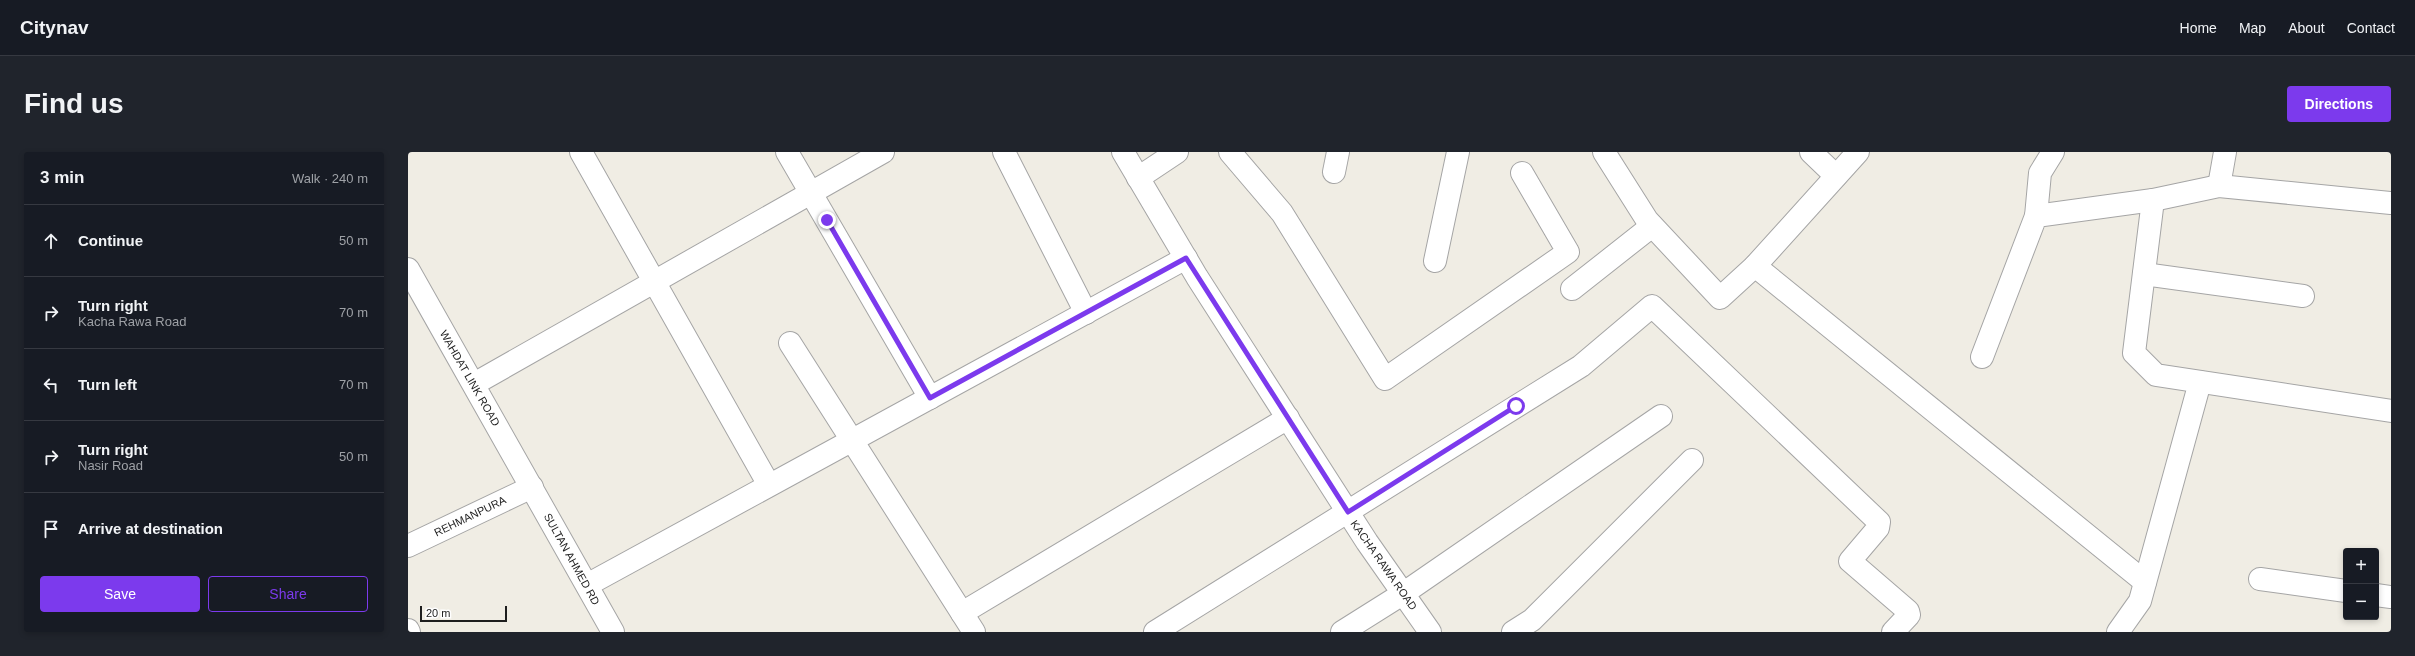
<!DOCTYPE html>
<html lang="en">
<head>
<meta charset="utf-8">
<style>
  :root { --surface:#171b24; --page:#20242c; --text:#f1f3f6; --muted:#9ea1a6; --line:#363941; --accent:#7c3aed }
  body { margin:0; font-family:Arial,sans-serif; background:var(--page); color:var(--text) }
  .controls { position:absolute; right:12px; bottom:12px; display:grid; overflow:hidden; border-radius:4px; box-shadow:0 2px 6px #0003 }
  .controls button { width:36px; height:36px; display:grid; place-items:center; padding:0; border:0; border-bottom:1px solid var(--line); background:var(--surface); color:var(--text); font:20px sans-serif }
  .scale { position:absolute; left:12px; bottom:10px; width:87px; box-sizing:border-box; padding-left:4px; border:2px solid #1e1e1e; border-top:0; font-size:11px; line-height:14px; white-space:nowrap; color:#1e1e1e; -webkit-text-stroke:3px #fff; paint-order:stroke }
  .stop { position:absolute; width:12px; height:12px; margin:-9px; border:3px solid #7c3aed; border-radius:50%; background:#fff }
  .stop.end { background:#7c3aed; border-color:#fff; box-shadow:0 1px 4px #0008 }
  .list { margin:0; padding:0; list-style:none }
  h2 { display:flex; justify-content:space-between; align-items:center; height:52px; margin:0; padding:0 16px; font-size:17px }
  h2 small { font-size:13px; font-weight:400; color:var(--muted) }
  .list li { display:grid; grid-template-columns:26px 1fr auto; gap:12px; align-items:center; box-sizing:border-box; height:72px; padding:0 16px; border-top:1px solid var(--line) }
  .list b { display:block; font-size:15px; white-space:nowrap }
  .list p { margin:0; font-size:13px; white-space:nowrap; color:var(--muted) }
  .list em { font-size:13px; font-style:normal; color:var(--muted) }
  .actions { display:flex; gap:8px; padding:12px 16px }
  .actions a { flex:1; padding:9px 0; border:1px solid var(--accent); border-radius:4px; text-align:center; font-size:14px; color:var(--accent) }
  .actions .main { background:var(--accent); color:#fff }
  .icon { flex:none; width:22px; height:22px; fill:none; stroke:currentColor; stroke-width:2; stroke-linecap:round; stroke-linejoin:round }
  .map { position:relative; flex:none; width:1983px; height:480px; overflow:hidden; border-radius:4px }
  header { display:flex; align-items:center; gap:24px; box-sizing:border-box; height:56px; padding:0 20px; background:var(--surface); border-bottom:1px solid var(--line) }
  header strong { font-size:19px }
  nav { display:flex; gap:22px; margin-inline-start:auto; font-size:14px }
  .intro { display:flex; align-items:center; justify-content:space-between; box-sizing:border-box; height:96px; padding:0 24px }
  h1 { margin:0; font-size:28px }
  .button { padding:10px 18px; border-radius:4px; background:var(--accent); color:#fff; font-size:14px; font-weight:700 }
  main { display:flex; gap:24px; padding:0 24px }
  aside { flex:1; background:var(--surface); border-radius:4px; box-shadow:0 2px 6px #0003 }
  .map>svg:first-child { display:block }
</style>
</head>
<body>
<header>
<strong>Citynav</strong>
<nav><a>Home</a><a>Map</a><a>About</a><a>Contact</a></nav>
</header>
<div class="intro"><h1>Find us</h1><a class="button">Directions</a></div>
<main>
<aside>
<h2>3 min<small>Walk · 240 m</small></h2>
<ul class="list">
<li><svg class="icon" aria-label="ahead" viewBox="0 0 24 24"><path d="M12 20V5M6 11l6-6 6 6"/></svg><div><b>Continue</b></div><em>50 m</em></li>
<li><svg class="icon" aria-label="right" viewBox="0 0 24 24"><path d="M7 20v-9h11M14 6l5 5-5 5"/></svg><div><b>Turn right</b><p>Kacha Rawa Road</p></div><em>70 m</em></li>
<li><svg class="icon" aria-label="left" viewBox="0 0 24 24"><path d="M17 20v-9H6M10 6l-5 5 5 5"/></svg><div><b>Turn left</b></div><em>70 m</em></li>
<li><svg class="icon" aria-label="right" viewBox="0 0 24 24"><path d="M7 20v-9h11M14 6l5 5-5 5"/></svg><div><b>Turn right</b><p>Nasir Road</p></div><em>50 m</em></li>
<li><svg class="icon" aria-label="arrive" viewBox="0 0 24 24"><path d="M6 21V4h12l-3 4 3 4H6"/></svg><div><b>Arrive at destination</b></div></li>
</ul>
<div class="actions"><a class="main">Save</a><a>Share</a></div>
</aside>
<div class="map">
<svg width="1983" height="480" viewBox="0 0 1983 480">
  <rect width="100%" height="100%" fill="#f0ede4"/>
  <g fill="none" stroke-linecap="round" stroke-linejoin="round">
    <g stroke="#a5a5a5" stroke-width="24">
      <g id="minor">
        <path d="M173,0L361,333"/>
        <path d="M379,0L522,246"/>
        <path d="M596,0L678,161"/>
        <path d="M715,0L789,125L959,390L1022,480"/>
        <path d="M822,0L874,61L977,227L1160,100L1114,21"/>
        <path d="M1196,0L1239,68L1312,146L1347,114L1450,0"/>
        <path d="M1403,0L1428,24"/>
        <path d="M926,20L930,0"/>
        <path d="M730,26L769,0"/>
        <path d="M1811,34L1817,0"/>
        <path d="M1745,48L1726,201L1748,223L1983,259"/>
        <path d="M1628,64L1632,21L1645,0"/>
        <path d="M1027,109L1050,0"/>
        <path d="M1347,114L1737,430"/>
        <path d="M0,117L205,480"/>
        <path d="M1736,122L1895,144"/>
        <path d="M1164,137L1244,74"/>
        <path d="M382,191L566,480"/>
        <path d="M1574,205L1628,64L1745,48L1811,34L1983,51"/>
        <path d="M66,232L475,0"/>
        <path d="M0,394L124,335"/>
        <path d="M1852,427L1938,439"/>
        <path d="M179,433L778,106"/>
        <path d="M1968,443L1983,445"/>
        <path d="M554,461L880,266"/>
        <path d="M0,478L1,480"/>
        <path d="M747,480L1173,214L1244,154L1471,370L1470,376L1442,409L1500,459L1501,463L1485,480"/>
        <path d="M934,480L996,441L1253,264"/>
        <path d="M1105,480L1124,468L1284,308"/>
        <path d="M1710,480L1732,449L1792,230"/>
      </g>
    </g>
    <use href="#minor" stroke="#fff" stroke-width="22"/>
  </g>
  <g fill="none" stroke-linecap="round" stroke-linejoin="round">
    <path stroke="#7c3aed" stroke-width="5" d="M419,68L522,246L778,106L940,360L1108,254"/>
  </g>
  <g text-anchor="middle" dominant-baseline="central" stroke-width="3" stroke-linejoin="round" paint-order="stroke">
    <g font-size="11" fill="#1e1e1e" stroke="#fff">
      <text transform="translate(62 226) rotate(60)">WAHDAT LINK ROAD</text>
      <text transform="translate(62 364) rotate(-26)">REHMANPURA</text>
      <text transform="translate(164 407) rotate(61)">SULTAN AHMED RD</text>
      <text transform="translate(976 413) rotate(55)">KACHA RAWA ROAD</text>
    </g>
  </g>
</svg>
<div class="controls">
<button>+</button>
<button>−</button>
</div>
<div class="scale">20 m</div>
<div class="stop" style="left:1108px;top:254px"></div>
<div class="stop end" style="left:419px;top:68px"></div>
</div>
</main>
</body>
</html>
